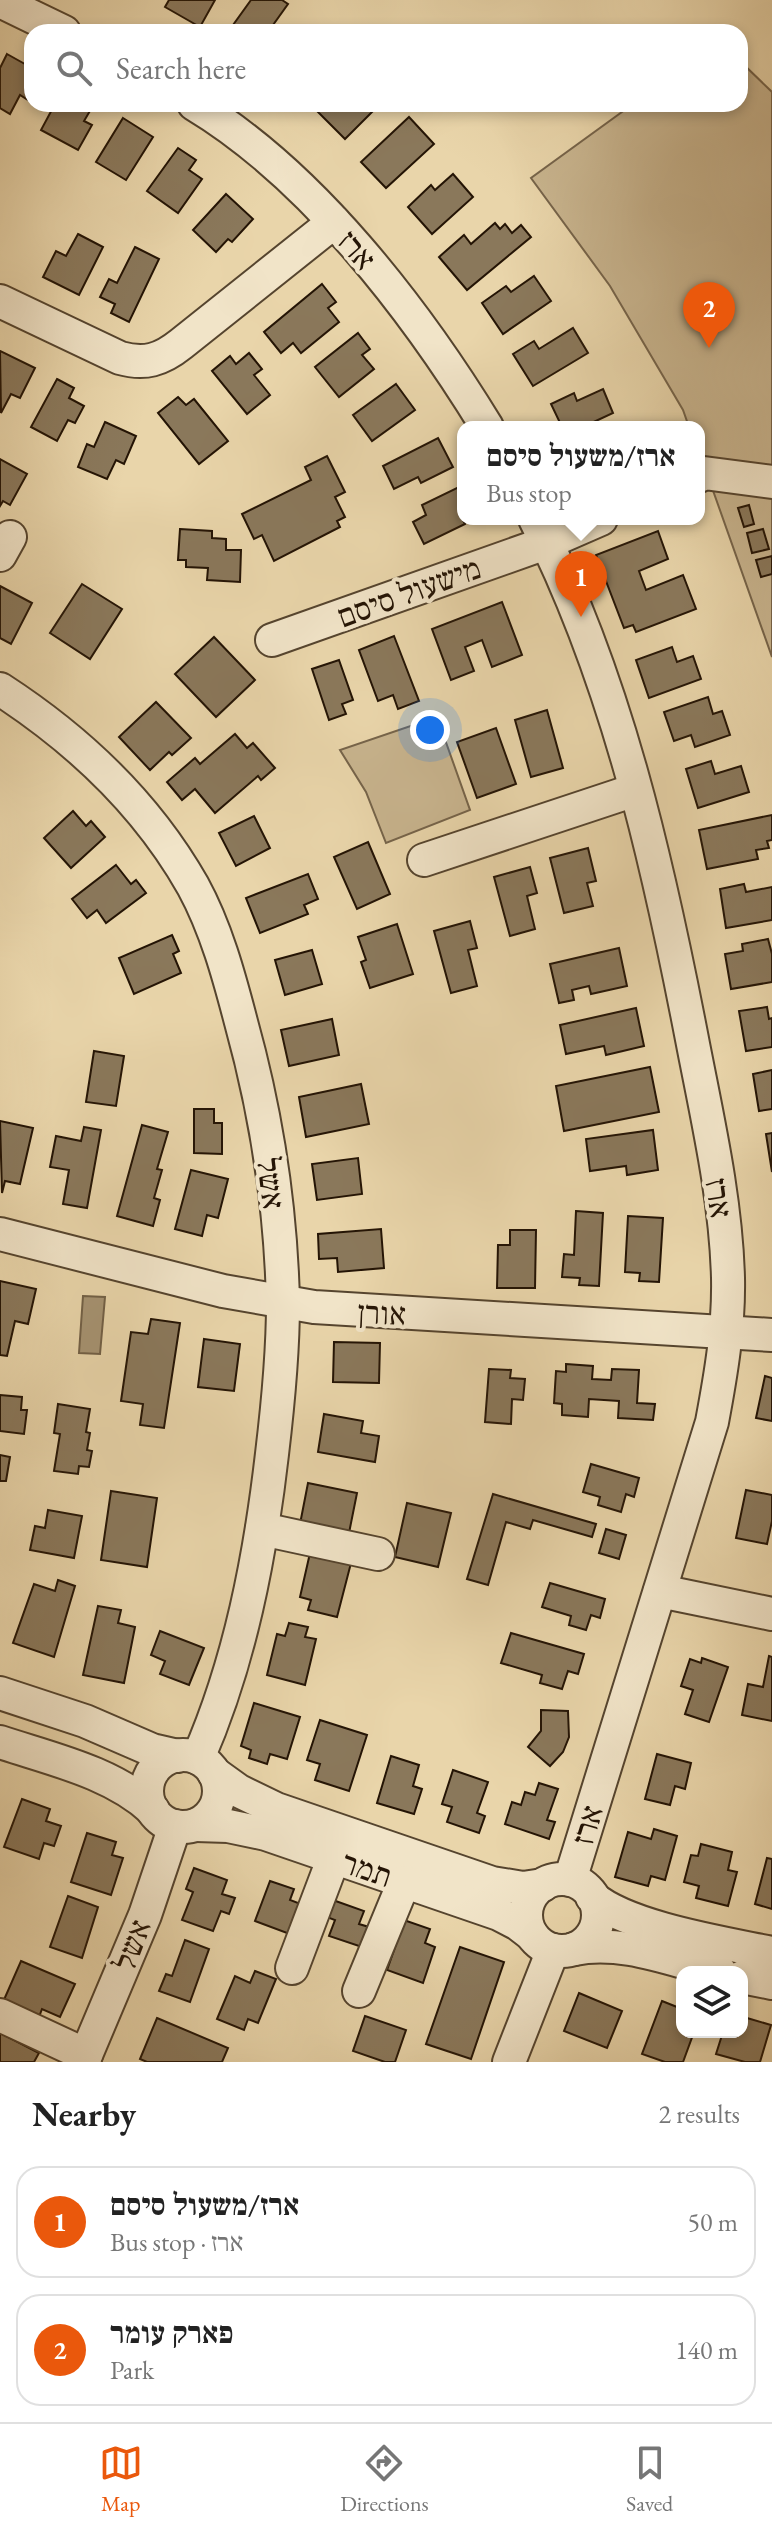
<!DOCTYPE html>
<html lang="en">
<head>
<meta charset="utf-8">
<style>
  :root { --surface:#fff; --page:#f2f2f2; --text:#222; --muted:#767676; --line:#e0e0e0; --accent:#ea580c }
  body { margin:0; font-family:"EB Garamond","Frank Ruhl Libre",serif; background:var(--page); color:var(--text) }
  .controls { position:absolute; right:24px; bottom:24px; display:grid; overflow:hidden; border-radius:16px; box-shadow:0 4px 12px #0003 }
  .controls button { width:72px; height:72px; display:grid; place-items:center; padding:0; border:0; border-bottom:2px solid var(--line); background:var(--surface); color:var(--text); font:40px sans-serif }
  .you { position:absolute; left:430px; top:730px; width:28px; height:28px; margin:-20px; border:6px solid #fff; border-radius:50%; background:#1a73e8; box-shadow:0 0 0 12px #1a73e833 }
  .badge { display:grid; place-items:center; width:52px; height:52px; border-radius:50%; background:var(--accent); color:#fff; font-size:26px; font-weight:700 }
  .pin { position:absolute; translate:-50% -66px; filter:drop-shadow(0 2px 4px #0008) }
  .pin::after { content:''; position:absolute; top:42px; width:28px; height:24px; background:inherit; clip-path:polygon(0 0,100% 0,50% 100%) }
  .popup { position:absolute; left:457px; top:421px; width:248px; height:104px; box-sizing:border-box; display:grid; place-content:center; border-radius:16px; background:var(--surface); filter:drop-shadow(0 2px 6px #0005); font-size:26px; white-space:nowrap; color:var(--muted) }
  .popup b { font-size:30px; color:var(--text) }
  .popup::after { content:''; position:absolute; left:50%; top:100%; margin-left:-16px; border:16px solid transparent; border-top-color:var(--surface) }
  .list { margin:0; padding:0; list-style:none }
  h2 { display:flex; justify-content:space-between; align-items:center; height:104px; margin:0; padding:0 32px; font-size:34px }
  h2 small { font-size:26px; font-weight:400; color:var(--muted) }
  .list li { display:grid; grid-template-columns:52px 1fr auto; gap:24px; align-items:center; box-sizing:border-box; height:112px; margin:0 16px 16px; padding:0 16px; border:2px solid var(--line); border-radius:24px }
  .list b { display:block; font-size:30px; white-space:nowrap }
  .list p { margin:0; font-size:26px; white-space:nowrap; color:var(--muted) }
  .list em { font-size:26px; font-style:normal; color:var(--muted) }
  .icon { flex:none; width:44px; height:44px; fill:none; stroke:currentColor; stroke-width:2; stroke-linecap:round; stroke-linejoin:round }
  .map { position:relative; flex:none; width:772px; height:2062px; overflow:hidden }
  .search { position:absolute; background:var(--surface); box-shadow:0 4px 12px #0003; left:24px; right:24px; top:24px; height:88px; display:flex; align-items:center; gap:20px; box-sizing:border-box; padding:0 28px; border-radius:24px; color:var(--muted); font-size:30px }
  .sheet { height:360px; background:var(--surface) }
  nav { display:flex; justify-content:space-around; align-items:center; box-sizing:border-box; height:112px; border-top:2px solid var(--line); background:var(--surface); font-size:22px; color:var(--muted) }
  nav a { display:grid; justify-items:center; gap:4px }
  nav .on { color:var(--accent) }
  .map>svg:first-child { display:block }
</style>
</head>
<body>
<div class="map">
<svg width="772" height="2062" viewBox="0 0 772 2062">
  <rect width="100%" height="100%" fill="#e9d5aa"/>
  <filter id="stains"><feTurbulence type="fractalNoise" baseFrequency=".0025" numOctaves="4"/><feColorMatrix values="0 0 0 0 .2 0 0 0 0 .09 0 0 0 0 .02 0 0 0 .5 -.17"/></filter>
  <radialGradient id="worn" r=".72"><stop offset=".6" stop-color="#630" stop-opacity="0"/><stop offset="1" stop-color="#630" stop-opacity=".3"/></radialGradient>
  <g fill="#c8b48e" stroke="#76644a" stroke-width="2">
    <path d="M740,61L772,92V657L699,451V427H689L683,410L610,286L531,178L633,104H740Z"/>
    <path d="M437,717L470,810L386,843L366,792L340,750Z"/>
  </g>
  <path fill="#a69372" stroke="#726046" stroke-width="2" d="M83,1296L105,1297L100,1354L79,1353Z"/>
  <g fill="#8a785b" stroke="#241405" stroke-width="2">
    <path d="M169,0H215L200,27L165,7Z"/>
    <path d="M251,0H282L288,4L268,32H228Z"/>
    <path d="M7,54L32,68V92L28,100L20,95L10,114L0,108V68Z"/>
    <path d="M55,104H94L84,121L92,125L78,150L41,130Z"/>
    <path d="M326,104H380L345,139L318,112Z"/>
    <path d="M409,117L434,144L386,188L361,162Z"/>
    <path d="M123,118L153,137L126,180L96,162Z"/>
    <path d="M178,148L196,160L189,170L202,179L178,213L147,191Z"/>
    <path d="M453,174L473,197L432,234L408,207L431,185L435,190Z"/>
    <path d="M226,194L253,219L232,242L228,239L216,252L193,230Z"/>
    <path d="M495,223L500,229L505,224L512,233L521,225L531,237L467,290L439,257L464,235L471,244Z"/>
    <path d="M78,234L103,247L79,295L43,277L56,251L66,256Z"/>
    <path d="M135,247L159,259L129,322L111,313L115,304L100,297L109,279L117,283Z"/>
    <path d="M534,276L551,301L503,334L482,303L506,286L511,292Z"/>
    <path d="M322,284L336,302L328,308L339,322L301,353L293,343L281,353L264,332Z"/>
    <path d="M573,328L588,353L533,386L513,354L534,341L539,349Z"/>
    <path d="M358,333L370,349L362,355L374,369L339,397L315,367Z"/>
    <path d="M0,351L35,368L20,398L11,394L1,413Z"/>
    <path d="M249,353L262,369L254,375L270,395L247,414L212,371L230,356L236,364Z"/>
    <path d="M57,379L74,388L69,398L84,406L75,423L68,420L57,441L31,427Z"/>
    <path d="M396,384L415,410L372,441L353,415Z"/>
    <path d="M603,389L613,413L583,427H562L551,404L574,393L577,401Z"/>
    <path d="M178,397L186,405L194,399L228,441L199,464L158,413Z"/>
    <path d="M105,422L136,436L124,464L116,460L107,479L78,467L87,444L94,447Z"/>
    <path d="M438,438L453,467L421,483L418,477L394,489L383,466Z"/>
    <path d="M327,456L345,492L335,497L345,517L337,521L340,527L274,561L262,535L254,539L242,514L311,480L305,467Z"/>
    <path d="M0,459L27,474L10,505L3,501L0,506Z"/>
    <path d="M463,485L462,518L465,524L424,544L413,522L426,515L422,505Z"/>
    <path d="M749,505L754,524L744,527L738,508Z"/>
    <path d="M180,529L212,531V538L226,539V550H241L240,582L207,580L208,568L186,567V560H178Z"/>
    <path d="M763,529L769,549L752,553L747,533Z"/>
    <path d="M658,531L668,559L639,571L646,590L683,575L696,609L636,632L633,625L624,628L596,555Z"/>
    <path d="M772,556V574L761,577L756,560Z"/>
    <path d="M82,584L122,609L90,659L50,633Z"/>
    <path d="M0,586L32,603L11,644L0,638Z"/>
    <path d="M502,602L522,655L492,667L482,640L465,647L474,671L451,680L432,629Z"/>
    <path d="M394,636L419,701L398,709L393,695L378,701L359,650Z"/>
    <path d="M214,637L255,680L216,717L175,674Z"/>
    <path d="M672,647L677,662L693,656L701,679L649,698L636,660Z"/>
    <path d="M339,660L353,700L342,704L346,714L329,720L312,669Z"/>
    <path d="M708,697L713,714L722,711L730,735L695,747L691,735L674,741L664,712Z"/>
    <path d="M156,702L191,738L172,755L169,752L150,770L119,737Z"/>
    <path d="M547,710L563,768L531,777L515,720Z"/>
    <path d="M496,728L516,784L477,798L457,742Z"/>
    <path d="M235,734L247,748L253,743L275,768L261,780L258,776L215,813L195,789L182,800L167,782L195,758L200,764Z"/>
    <path d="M711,761L715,774L741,766L749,792L698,808L686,769Z"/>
    <path d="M73,811L86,826L91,821L105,837L71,868L44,838Z"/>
    <path d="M772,815V840L767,841L769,848L756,850L758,859L707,869L699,830Z"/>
    <path d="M254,816L270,848L236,866L219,833Z"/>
    <path d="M368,842L390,894L357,909L334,857Z"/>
    <path d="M588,848L596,881L587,883L593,906L564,913L550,858Z"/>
    <path d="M116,865L131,884L136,880L146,893L106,923L97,910L87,918L72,899Z"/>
    <path d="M530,867L537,893L527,896L535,929L510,936L494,877Z"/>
    <path d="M308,874L318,899L304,905L308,914L260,933L246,898Z"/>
    <path d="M744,884L746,892L772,887V920L726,928L720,889Z"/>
    <path d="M470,921L477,948L468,950L477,986L451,993L434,931Z"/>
    <path d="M397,924L413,974L370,988L361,962L366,960L358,937Z"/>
    <path d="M172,935L179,951L173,954L181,973L134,994L119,958Z"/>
    <path d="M768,939L772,954V982L731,989L725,954L743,951L742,944Z"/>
    <path d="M619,948L627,986L591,994L589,986L572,990L574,1000L559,1003L550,964Z"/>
    <path d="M312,950L322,984L285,995L275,960Z"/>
    <path d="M767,1007L769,1019L772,1018V1047L746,1051L739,1011Z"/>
    <path d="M636,1008L644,1046L606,1055L604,1046L566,1054L560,1025Z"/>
    <path d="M332,1019L339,1055L289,1066L281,1030Z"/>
    <path d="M94,1051L124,1056L116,1106L86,1102Z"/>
    <path d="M650,1067L659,1112L564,1131L556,1086Z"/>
    <path d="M772,1070V1109L759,1111L753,1074Z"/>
    <path d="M361,1084L369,1124L306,1137L299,1097Z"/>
    <path d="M194,1109H214V1123H222V1154L194,1153Z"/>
    <path d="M0,1121L33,1128L20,1184L5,1181L2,1193Z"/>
    <path d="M142,1125L168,1132L157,1169L162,1170L154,1198L160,1200L153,1226L117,1216Z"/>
    <path d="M84,1127L101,1130L87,1208L63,1204L69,1170L50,1167L56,1136L81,1141Z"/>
    <path d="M653,1130L658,1170L627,1175L626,1166L590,1171L586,1139Z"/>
    <path d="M772,1133V1172L766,1134Z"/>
    <path d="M358,1158L362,1194L317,1200L312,1164Z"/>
    <path d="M191,1170L228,1179L218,1218L207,1215L202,1236L175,1229Z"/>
    <path d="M576,1211L603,1213L599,1286L579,1285L580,1278L562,1277L564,1254L574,1255Z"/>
    <path d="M628,1216L663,1218L659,1282L639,1281L640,1273L625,1272Z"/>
    <path d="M381,1229L384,1268L338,1272L337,1258L319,1259L318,1234Z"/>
    <path d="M510,1230H536L535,1288H497L498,1245H510Z"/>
    <path d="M0,1281L36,1289L28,1324L15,1321L7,1356L0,1355Z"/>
    <path d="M151,1319L180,1323L164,1428L140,1425L143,1404L121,1401L131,1332L148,1334Z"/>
    <path d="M204,1339L240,1344L234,1391L198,1387Z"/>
    <path d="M334,1342L380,1343L379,1383L333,1382Z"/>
    <path d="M566,1364L593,1366L592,1379L611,1380L612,1369L639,1370L637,1403L655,1404L653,1420L618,1418L619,1401L589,1399L588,1417L562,1415V1404L554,1403L556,1371L566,1372Z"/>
    <path d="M489,1369L511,1370L510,1378L525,1379L523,1400L512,1399L511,1424L485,1422Z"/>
    <path d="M765,1376L772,1378V1421L756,1418Z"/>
    <path d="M0,1395L22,1397L21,1410H27L24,1434L0,1431Z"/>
    <path d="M58,1404L90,1409L86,1432L90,1433L87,1450L92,1451L89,1467L79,1466L78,1474L54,1471L60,1434L54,1433Z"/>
    <path d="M324,1414L363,1421L361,1433L379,1436L375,1462L318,1452Z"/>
    <path d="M0,1455L10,1457L6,1481H0Z"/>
    <path d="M591,1464L639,1478L634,1497L626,1494L621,1512L598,1505L600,1497L583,1492Z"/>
    <path d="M308,1483L357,1493L349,1533L300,1524Z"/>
    <path d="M746,1490L772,1495V1521L767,1544L736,1538Z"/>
    <path d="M111,1491L157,1498L147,1567L101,1560Z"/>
    <path d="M493,1494L596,1524L592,1537L533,1520L530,1529L506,1522L488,1585L467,1579Z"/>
    <path d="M407,1503L451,1513L438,1567L395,1557Z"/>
    <path d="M48,1510L82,1516L74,1558L30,1550L35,1526L45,1528Z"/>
    <path d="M606,1529L626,1535L619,1559L599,1553Z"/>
    <path d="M310,1553L351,1563L337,1617L308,1610L311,1600L300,1597Z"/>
    <path d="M58,1580L75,1586L54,1657L13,1643L34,1584L55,1591Z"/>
    <path d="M550,1583L605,1599L600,1618L591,1615L586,1630L569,1625L571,1616L542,1607Z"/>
    <path d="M98,1606L121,1610L118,1623L135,1627L124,1683L83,1675Z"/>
    <path d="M289,1623L308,1627L305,1637L316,1639L305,1685L267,1675L277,1634L285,1636Z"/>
    <path d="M160,1631L204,1648L189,1685L160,1674L165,1661L151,1655Z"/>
    <path d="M511,1633L584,1654L578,1674L568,1671L562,1689L540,1683L542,1675L501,1663Z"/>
    <path d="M769,1656L772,1657V1721L742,1715L748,1684L763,1687Z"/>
    <path d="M702,1658L728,1667L709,1722L685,1714L693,1690L681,1686L690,1659L701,1663Z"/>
    <path d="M254,1703L300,1717L287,1759L270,1754L267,1764L249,1758L251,1750L241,1746Z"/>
    <path d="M541,1710L568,1711L569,1737L563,1752L550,1766L528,1747L541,1731Z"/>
    <path d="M320,1720L367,1735L349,1791L315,1780L320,1764L307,1760Z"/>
    <path d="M657,1754L691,1763L685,1789L675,1786L670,1805L645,1799Z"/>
    <path d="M391,1756L419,1765L413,1786L422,1789L414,1814L377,1803Z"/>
    <path d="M453,1770L488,1782L477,1813L485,1816L479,1833L447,1822L452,1807L442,1804Z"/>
    <path d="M539,1783L558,1789L547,1820L555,1822L549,1839L505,1824L512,1802L521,1805L525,1792L535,1795Z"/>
    <path d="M22,1799L50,1809L46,1821L61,1826L54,1846L44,1843L39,1859L4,1847Z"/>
    <path d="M654,1829L677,1836L665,1880L651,1876L648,1886L615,1877L628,1832L651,1839Z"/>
    <path d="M87,1833L116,1842L112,1855L123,1858L111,1895L71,1882Z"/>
    <path d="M701,1844L732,1852L728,1870L737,1872L728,1906L696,1898L699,1886L684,1882L691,1855L698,1856Z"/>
    <path d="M767,1858L772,1859V1909L755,1904Z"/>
    <path d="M194,1868L227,1880L222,1894L235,1898L229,1914L221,1911L213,1931L182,1920L193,1892L186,1889Z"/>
    <path d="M270,1881L294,1889L290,1900L306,1906L295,1936L255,1921Z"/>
    <path d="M68,1896L98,1907L82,1958L50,1947Z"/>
    <path d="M330,1899L364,1911L359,1924L369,1927L362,1947L329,1936L335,1920L324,1916Z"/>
    <path d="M398,1918L430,1929L425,1943L435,1947L423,1983L387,1970L398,1939L392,1937Z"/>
    <path d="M185,1940L209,1949L190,2002L159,1991L166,1974L172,1976Z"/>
    <path d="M460,1947L504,1962L471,2059L426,2044Z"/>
    <path d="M21,1961L75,1984L60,2017L42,2009L39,2017L3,2002Z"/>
    <path d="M255,1971L276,1979L258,2023L248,2019L244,2030L217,2019L235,1976L250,1983Z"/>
    <path d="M579,1993L622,2011L607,2048L564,2031Z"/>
    <path d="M662,2001L682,2009V2032H694L683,2062H665L642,2054Z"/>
    <path d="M365,2016L406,2030L395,2062H385L353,2051Z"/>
    <path d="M157,2018L228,2048L222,2062H147L140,2059Z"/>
    <path d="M747,2018L771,2025L760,2062H745L716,2054L723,2032H742V2023H745Z"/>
    <path d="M0,2033L39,2053L34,2062H0Z"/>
  </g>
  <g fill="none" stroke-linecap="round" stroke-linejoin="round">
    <g stroke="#55442e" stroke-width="36">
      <g id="minor">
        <path d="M0,1L64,32"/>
        <path d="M194,104C312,175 416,311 487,427"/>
        <path d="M0,301L120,358C145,365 161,360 181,344L334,222"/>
        <path d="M699,476L704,473L772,482"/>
        <path d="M535,519C617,680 658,863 692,1039C707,1117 726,1198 728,1278C729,1327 721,1374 712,1422L570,1880"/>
        <path d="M0,555L10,537"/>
        <path d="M272,640L546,543L601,519"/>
        <path d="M0,689C77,739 147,805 193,886C216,928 229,976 241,1022C266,1112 281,1209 283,1303C283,1353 278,1404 272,1454C260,1558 240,1662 198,1758"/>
        <path d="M424,860L635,790"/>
        <path d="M0,1234L223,1291L314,1307L772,1335"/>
        <path d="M262,1529L378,1554"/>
        <path d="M660,1591L772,1614"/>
        <path d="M0,1693L85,1721L152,1750L178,1756"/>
        <path d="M0,1742C51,1759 112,1772 153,1810"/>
        <circle cx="183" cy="1791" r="36"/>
        <path d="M214,1773L239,1791L276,1809L492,1883L523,1888L543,1885"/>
        <path d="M196,1825L228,1826L266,1834L499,1914L518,1924L531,1934"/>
        <circle cx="562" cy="1915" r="36"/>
        <path d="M592,1897C628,1928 724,1943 772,1953"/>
        <path d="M574,1949C623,1939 673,1961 720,1972"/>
        <path d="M292,1968L334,1857"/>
        <path d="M742,1977L772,1983"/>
        <path d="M359,1991L404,1882"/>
        <path d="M0,2015L86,2055"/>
        <path d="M83,2062L145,1915L175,1826"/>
        <path d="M509,2062L553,1950"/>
      </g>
    </g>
    <use href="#minor" stroke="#f1e4c8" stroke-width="32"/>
  </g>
  <g text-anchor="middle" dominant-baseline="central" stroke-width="8" stroke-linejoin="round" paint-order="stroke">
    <g font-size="32" fill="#241405" stroke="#f1e4c8">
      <text transform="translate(357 250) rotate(50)">ארז</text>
      <text transform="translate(409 592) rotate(-20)">מישעול סיסם</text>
      <text transform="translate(271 1183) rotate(83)">אשל</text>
      <text transform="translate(719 1198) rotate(82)">ארז</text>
      <text transform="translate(382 1313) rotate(3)">אורן</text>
      <text transform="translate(587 1825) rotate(-73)">ארז</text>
      <text transform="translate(367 1869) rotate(19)">תמר</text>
      <text transform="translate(132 1945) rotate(-69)">אשל</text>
    </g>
  </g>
  <rect width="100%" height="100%" filter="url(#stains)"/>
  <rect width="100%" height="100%" fill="url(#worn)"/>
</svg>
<div class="controls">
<button><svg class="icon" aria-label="layers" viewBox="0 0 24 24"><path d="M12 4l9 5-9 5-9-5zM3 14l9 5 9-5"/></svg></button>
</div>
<div class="you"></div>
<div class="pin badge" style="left:581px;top:617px">1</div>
<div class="popup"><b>ארז/משעול סיסם</b>Bus stop</div>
<div class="pin badge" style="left:709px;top:348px">2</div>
<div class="search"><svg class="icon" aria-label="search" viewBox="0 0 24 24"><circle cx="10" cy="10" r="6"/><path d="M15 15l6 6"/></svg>Search here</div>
</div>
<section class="sheet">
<h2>Nearby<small>2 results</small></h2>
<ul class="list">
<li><span class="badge">1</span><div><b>ארז/משעול סיסם</b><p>Bus stop · ארז</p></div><em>50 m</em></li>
<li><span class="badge">2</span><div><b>פארק עומר</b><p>Park</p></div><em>140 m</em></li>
</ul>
</section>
<nav>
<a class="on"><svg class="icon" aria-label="map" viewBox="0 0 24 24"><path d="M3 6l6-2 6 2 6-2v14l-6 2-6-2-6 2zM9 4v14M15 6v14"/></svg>Map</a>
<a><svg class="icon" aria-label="directions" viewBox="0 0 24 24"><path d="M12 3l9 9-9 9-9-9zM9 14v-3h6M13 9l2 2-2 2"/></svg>Directions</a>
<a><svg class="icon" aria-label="saved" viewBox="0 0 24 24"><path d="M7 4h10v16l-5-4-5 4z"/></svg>Saved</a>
</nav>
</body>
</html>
